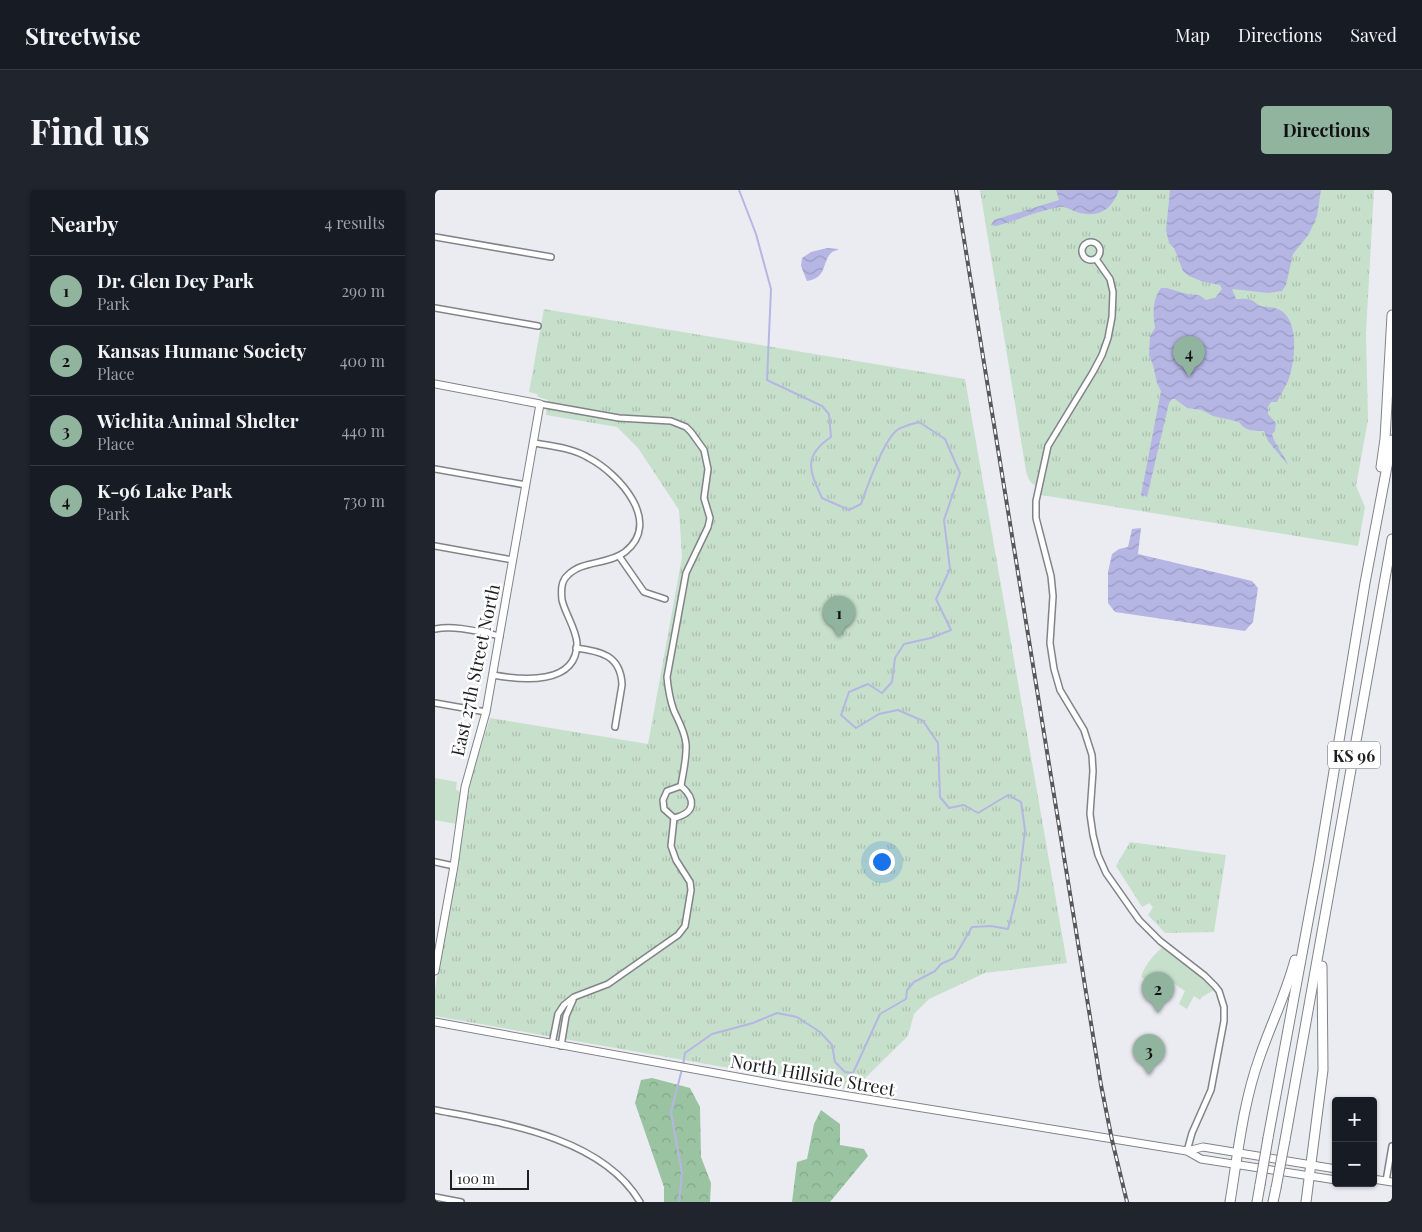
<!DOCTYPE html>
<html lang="en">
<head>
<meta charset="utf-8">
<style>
  :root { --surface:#171b24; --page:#20242c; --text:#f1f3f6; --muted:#9ea1a6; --line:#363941; --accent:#91b49f }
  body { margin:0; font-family:"Playfair Display",serif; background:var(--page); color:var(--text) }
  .controls { position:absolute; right:15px; bottom:15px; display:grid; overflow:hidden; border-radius:5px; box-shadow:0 1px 4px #0004 }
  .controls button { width:45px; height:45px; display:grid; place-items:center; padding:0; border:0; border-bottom:1px solid var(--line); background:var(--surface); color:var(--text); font:25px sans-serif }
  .scale { position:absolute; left:15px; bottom:12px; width:79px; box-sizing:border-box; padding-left:5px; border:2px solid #1e1f21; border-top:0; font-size:14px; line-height:18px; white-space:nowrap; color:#1e1f21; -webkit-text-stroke:4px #fff; paint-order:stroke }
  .you { position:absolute; left:446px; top:671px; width:18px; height:18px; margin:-12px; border:4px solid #fff; border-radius:50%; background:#1a73e8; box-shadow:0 0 0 8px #1a73e833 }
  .badge { display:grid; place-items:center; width:32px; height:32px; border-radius:50%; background:var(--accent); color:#111; font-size:16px; font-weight:700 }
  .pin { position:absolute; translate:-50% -41px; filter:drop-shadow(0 1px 2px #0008) }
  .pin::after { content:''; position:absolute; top:26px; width:18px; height:15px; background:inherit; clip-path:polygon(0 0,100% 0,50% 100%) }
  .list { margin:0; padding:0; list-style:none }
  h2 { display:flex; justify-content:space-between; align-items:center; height:65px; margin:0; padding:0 20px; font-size:21px }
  h2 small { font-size:16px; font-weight:400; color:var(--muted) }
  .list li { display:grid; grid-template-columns:32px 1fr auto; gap:15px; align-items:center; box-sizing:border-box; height:70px; padding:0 20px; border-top:1px solid var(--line) }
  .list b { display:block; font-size:19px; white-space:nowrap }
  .list p { margin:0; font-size:16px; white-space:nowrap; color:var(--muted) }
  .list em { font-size:16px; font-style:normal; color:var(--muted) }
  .map { position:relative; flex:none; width:957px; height:1012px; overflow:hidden; border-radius:5px }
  header { display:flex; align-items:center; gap:30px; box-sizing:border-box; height:70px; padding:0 25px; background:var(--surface); border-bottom:1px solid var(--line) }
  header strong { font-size:24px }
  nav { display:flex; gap:28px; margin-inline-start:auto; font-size:18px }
  .intro { display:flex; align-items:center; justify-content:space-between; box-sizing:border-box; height:120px; padding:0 30px }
  h1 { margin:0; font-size:35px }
  .button { padding:12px 22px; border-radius:5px; background:var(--accent); color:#111; font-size:18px; font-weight:700 }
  main { display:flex; gap:30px; padding:0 30px }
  aside { flex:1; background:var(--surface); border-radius:5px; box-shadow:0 1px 4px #0004 }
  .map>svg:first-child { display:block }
</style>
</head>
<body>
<header>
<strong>Streetwise</strong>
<nav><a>Map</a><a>Directions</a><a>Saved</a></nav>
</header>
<div class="intro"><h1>Find us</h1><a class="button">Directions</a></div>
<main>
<aside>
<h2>Nearby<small>4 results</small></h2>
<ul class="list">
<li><span class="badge">1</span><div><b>Dr. Glen Dey Park</b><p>Park</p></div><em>290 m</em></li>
<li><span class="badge">2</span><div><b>Kansas Humane Society</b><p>Place</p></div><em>400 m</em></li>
<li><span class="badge">3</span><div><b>Wichita Animal Shelter</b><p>Place</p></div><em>440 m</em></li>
<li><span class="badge">4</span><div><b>K-96 Lake Park</b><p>Park</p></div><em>730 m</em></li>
</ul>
</aside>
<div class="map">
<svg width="957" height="1012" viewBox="0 0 957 1012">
  <defs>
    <pattern id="forest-crowns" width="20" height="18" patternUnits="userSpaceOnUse" patternTransform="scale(1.25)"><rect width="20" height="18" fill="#9ac3a2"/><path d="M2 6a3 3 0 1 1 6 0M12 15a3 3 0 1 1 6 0" fill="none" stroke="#84a78b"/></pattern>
    <pattern id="park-tufts" width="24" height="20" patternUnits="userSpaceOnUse" patternTransform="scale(1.25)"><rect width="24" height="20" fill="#c7e0cb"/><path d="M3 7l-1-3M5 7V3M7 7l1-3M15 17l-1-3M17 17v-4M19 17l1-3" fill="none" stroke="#aac0ae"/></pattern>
    <pattern id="water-waves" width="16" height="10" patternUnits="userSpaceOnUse" patternTransform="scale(1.25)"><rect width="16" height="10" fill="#b5b6e4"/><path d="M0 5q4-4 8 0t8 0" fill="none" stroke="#9b9cc3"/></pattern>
  </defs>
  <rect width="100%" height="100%" fill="#ebecf2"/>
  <g fill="#c7e0cb">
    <path d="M0,588L22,592L21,599L26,603L21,634L0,630Z"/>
    <path d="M728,757L768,789L779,800L767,807L765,810L759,806L752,819L744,814L750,801L738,793L735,798L720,790L717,795L714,794L712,799L706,796L710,789L706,787C709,776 720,763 728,757Z"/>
  </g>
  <g fill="url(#forest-crowns)">
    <path d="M217,888L255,898L265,917L266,967L276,993L275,1012H229V997L200,913L206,890Z"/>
    <path d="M386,920L405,934V955L429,959L433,966L395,1012H357L362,972L372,969L379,934Z"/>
  </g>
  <g fill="url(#park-tufts)">
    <path d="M545,0H939L931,143L933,230L921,296L930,317L923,356L606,305L607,297C596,295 594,292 591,281Z"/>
    <path d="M109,119L530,189L632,773L550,783L494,809L479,824L473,846L418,900L0,826V799L36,589L55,528L213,554L247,367L244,320L203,258L182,237L111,225L113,210L103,207L102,204L94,202Z"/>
    <path d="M695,652L791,665L779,742L730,743L713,725L718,717L715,714V713L707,717L681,676Z"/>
  </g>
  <g fill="url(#water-waves)">
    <path d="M621,0H684C676,22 661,29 639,21C634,19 629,16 624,17C603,21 582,30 561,36L556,35L559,30L624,10Z"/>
    <path d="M735,0H886L882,26L874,44L858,64L851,95L847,101L833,103L797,99L801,109C805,109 812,108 816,110C820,111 822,115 826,116C832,118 838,116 845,120C865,131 860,173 853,191C850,198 845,205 842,212H836L833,217V224L841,233L840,241L837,244C840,256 849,264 853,275L833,251L829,241C818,241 810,241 804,232L778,226L767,220L752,218L740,209H737L734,213L712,307L709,305L708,307L706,305L726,201L722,193L718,175L714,165L715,146L720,138C718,124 717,110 726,98H732L752,104L764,105L771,110L780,108L787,99L785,95L769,92L754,86L748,81L739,58L734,53L731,40Z"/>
    <path d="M392,58L404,59C401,61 398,61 396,63C386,74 393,87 372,91L366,76L367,68L376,62Z"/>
    <path d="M706,338L703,364L817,391L823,398L818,432L810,441L680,422L673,413V382L677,364L684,359L693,357L697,339Z"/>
  </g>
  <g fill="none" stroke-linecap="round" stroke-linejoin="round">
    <g stroke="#b5b6e4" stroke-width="2">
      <path d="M248,875L250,863L277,844L318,833L342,823L362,827L385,842L397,855L400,872L410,882L418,883L445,824L471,809L472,800L479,792L500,781L506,774L519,768L537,737L556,736L573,739L583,700L590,640L586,612L573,605L543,623L529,615L514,618L505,607L503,553L488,531L463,520L444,524L421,538L406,525L414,502L433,494L447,503L457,492L460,468L469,454L496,448L516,440L501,409L515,379L509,330L525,283L510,249L484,232C477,234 468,236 462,240C448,251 432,297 426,314L414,320L387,308C374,280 368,266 396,247L394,224L387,216L332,190L336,99L321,44L304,0"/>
      <path d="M244,1012L247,983L236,922L247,879"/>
    </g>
    <g stroke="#828389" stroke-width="8">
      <g id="street">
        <path d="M0,47L116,67"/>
        <circle cx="656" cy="61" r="9"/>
        <path d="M661,69L675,89L678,102L677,127L673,148L667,165L658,182L613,256L601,311V328L616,386L618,406L615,453L619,479L625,500L649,540L657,565L658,581L655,624L658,645L663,665L671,683L704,730L725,751L770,786L780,796L784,801L789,817V831L776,900L757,943L752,961"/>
        <path d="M0,118L103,136"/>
        <path d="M105,214L184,228L236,231L251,237L256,242L269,260L273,279L269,308L275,328L273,337L251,383L232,487C233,498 235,510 239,521C244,532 250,542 251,554C252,568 248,582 246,596"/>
        <path d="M0,279L91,295"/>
        <path d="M0,356L78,370"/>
        <path d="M184,366L209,402L230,409"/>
        <path d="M0,439C21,435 44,442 65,446"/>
        <path d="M141,458C165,461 186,465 187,495L180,537"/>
        <path d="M58,485C86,490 142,496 142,453C141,439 130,423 127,410C126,400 126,391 133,385C148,370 173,375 190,362C228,332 184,284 154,268C138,258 117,256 99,253"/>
        <path d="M0,513L51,522"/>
        <path d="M246,596C261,609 261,623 239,628L229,619L228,610L232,601Z"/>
        <path d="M0,672L19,676"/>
        <path d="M117,854L123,824L129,815L139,807L173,794L243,745L250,736L256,700L255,692L241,670L236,656L239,628"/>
        <path d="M126,856L131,826L138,810"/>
        <path d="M0,920C68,933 167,947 205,1012"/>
        <path d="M951,991L957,956"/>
        <path d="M0,1007L26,1012"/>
      </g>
    </g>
    <g stroke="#828389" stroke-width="9">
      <g id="secondary">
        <path d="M0,194L105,214L51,522L30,597L19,676L0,781"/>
        <path d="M0,832L346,895L752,961L766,969L901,990"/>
        <path d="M752,961L768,957L901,979"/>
        <path d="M938,989L957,992"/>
      </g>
    </g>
    <g stroke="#828389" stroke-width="11">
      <g id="highway">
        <path d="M946,277L950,249L957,125"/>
        <path d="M833,948L884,672L930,393L957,250"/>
        <path d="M850,950L957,349"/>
        <path d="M795,1012C803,963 808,913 825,866C836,834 851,804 860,770"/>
        <path d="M822,1012L825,995"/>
        <path d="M838,1012L841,998"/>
        <path d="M871,1012L888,880L887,776"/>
      </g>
    </g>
    <use href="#street" stroke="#fff" stroke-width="5"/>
    <use href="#secondary" stroke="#fff" stroke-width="7"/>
    <use href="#highway" stroke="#fff" stroke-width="9"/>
    <g stroke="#57585b" stroke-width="4">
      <path id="rail" d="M521,0L666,895L677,950L692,1012"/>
    </g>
    <use href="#rail" stroke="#fff" stroke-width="2" stroke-dasharray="5.5" stroke-linecap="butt"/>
    <g stroke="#828389" stroke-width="11" stroke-linecap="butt">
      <g id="highway-bridge">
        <path d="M825,995L833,948"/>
        <path d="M841,998L850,950"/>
      </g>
    </g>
    <use href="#highway-bridge" stroke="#fff" stroke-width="9"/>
  </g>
  <g text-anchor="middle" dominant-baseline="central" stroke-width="5" stroke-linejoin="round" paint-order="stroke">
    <rect fill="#fff" stroke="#626264" stroke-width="1" x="893" y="551.5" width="52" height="27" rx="4"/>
    <g font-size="16" font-weight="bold" fill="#1e1f21">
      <text x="919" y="565">KS 96</text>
    </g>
    <g font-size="18" fill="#1e1f21" stroke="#fff">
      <text transform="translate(40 480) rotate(-78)">East 27th Street North</text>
      <text transform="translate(378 885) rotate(10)">North Hillside Street</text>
    </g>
  </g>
</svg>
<div class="controls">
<button>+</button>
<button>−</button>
</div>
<div class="scale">100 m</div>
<div class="you"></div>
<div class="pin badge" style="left:404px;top:447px">1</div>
<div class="pin badge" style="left:723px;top:823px">2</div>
<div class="pin badge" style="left:714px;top:885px">3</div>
<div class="pin badge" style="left:754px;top:187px">4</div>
</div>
</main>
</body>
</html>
